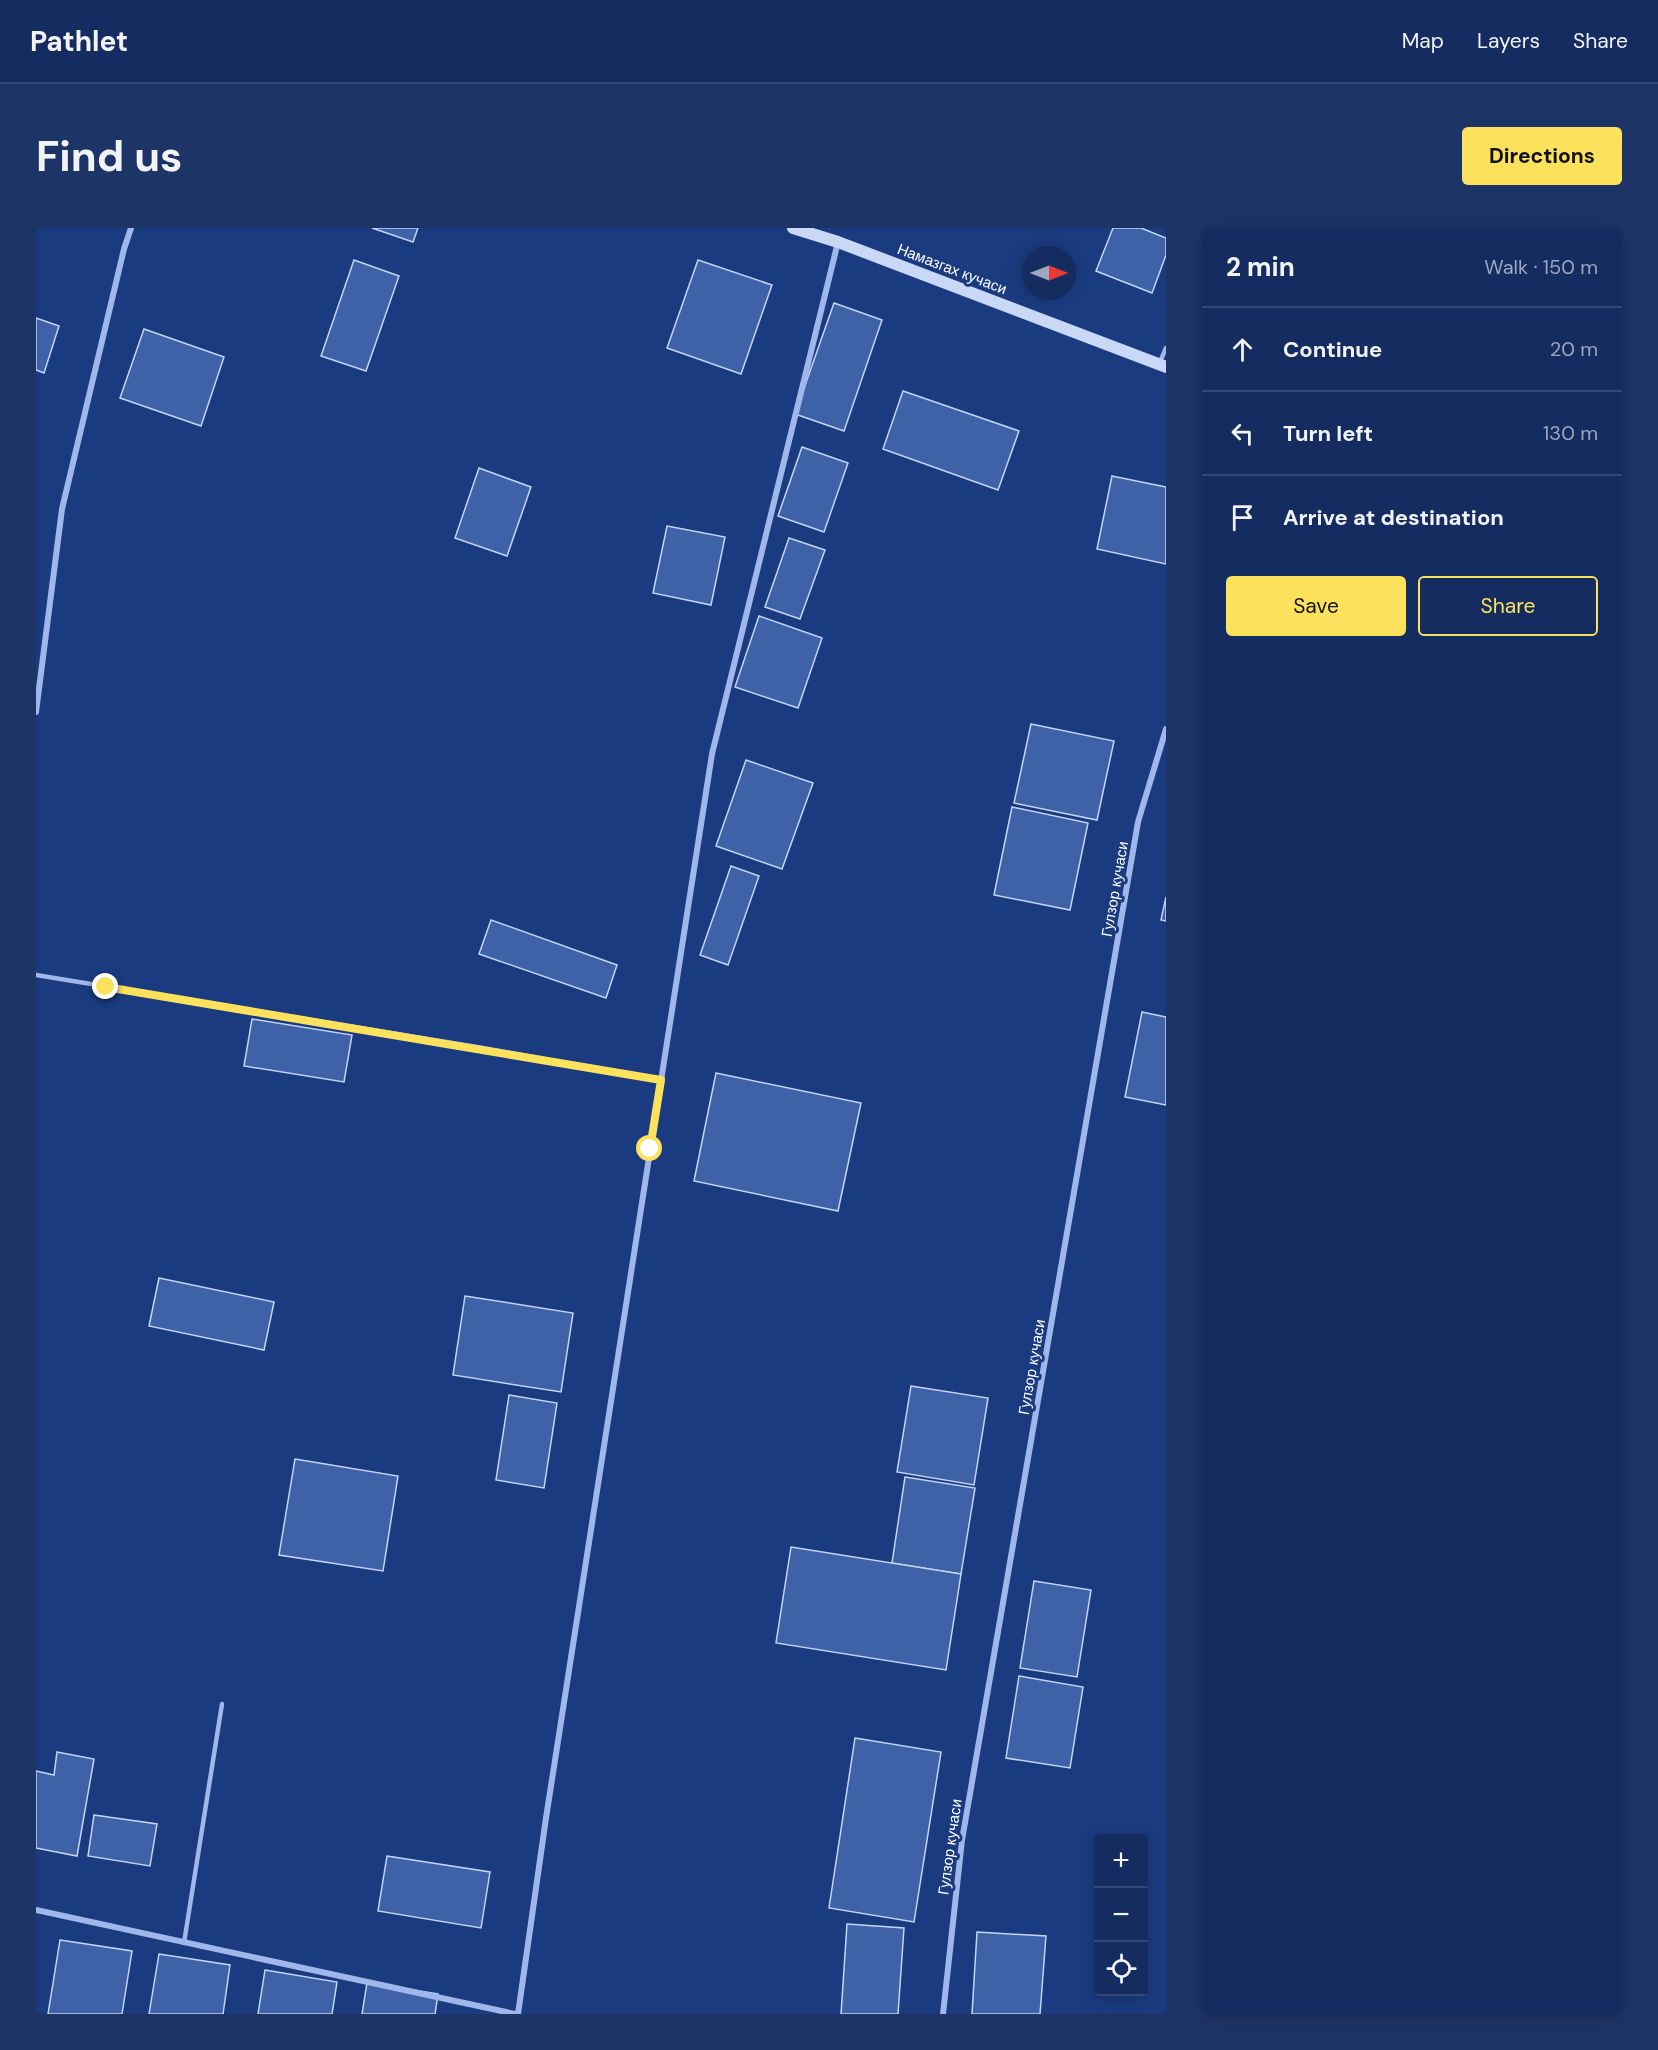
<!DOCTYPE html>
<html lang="en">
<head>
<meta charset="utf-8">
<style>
  :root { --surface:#142c60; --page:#1d3466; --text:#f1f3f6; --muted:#9da7bd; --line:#334875; --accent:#fbe15c }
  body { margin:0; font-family:"DM Sans",sans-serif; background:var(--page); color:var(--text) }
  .controls { position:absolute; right:18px; bottom:18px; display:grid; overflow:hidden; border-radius:6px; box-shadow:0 3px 15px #0003 }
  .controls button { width:54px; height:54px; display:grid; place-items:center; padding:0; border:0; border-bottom:2px solid var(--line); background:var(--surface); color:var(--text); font:30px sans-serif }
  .compass { position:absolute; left:986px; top:18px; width:54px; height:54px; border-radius:50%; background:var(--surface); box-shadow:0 3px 15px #0003; rotate:90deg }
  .stop { position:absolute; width:18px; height:18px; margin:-14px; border:4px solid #fbe15c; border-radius:50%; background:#fff }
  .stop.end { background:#fbe15c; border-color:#fff; box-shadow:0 2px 6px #0008 }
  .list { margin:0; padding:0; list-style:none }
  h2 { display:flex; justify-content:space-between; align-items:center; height:78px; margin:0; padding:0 24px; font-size:26px }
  h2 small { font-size:20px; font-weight:400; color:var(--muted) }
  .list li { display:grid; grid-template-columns:39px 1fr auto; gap:18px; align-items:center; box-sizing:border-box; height:84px; padding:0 24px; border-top:2px solid var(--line) }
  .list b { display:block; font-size:22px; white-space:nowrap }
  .list em { font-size:20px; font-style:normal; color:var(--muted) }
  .actions { display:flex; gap:12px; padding:18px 24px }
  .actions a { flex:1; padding:14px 0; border:2px solid var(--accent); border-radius:6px; text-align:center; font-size:21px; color:var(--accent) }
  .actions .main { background:var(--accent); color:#111 }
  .icon { flex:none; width:33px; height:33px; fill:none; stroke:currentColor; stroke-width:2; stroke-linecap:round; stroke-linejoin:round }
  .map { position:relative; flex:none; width:1130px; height:1786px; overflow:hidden; border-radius:6px }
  header { display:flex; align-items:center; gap:36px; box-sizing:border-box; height:84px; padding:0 30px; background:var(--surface); border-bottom:2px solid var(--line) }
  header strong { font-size:28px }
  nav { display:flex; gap:33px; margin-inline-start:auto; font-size:21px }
  .intro { display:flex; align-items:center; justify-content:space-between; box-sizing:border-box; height:144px; padding:0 36px }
  h1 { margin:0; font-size:42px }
  .button { padding:15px 27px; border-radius:6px; background:var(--accent); color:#111; font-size:21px; font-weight:700 }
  main { display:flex; gap:36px; padding:0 36px }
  aside { flex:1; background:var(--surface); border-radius:6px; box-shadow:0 3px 15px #0003 }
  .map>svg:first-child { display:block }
</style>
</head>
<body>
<header>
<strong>Pathlet</strong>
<nav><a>Map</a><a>Layers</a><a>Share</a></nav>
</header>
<div class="intro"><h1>Find us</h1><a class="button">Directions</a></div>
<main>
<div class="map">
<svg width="1130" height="1786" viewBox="0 0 1130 1786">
  <rect width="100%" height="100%" fill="#1b3b80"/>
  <g fill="#3f61a8" stroke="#c3d4f7" stroke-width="1.5">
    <path d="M336,0H382L377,14Z"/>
    <path d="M1077,0H1105L1130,10V27L1116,65L1060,43Z"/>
    <path d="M318,32L363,48L330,143L285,128Z"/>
    <path d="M662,32L736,57L705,146L631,120Z"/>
    <path d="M798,75L846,92L808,203L759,186Z"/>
    <path d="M0,90L23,98L8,145L0,142Z"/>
    <path d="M108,101L188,129L165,198L84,170Z"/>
    <path d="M867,163L983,203L962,262L847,221Z"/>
    <path d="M766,219L812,235L788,304L742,288Z"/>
    <path d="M443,240L495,259L471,328L419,310Z"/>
    <path d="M1076,248L1130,259V336L1061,321Z"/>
    <path d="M631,298L689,309L675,377L617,365Z"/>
    <path d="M753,310L789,322L764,391L729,379Z"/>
    <path d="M723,388L786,410L762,480L699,459Z"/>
    <path d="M995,496L1078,513L1061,592L978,575Z"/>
    <path d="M710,532L777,555L746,641L680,618Z"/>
    <path d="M976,579L1052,595L1034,682L958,667Z"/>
    <path d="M695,638L723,648L692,737L664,727Z"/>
    <path d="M1130,669V693L1125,692Z"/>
    <path d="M455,692L581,737L570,770L443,726Z"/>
    <path d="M1106,784L1130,789V877L1089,869Z"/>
    <path d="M216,791L316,807L308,854L208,838Z"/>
    <path d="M680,845L825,875L802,983L658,953Z"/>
    <path d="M123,1050L238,1074L228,1122L113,1098Z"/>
    <path d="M429,1068L537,1085L525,1164L417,1147Z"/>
    <path d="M875,1158L952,1170L938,1257L861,1244Z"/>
    <path d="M473,1167L521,1175L508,1260L460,1252Z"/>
    <path d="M259,1231L362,1248L347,1343L243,1327Z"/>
    <path d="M869,1249L939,1260L925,1346L856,1335Z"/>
    <path d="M755,1319L925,1346L910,1442L740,1415Z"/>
    <path d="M998,1353L1055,1362L1041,1449L984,1440Z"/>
    <path d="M983,1448L1047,1459L1034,1540L970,1530Z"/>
    <path d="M819,1510L905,1524L878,1694L793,1680Z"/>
    <path d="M21,1524L58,1531L41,1628L0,1620V1543L18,1547Z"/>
    <path d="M58,1587L121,1596L114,1638L52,1628Z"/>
    <path d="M351,1628L454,1644L445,1700L342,1683Z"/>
    <path d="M811,1696L868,1700L862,1786H805Z"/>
    <path d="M941,1704L1010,1708L1004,1786H936Z"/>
    <path d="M24,1712L96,1723L86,1786H12Z"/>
    <path d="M123,1726L194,1737L187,1786H113Z"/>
    <path d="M229,1742L301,1754L296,1786H222Z"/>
    <path d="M331,1755L402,1766L399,1786H326Z"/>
  </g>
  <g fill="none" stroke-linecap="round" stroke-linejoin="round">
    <g stroke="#9fb7ea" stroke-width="4.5">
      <path d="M1124,134L1130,120"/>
      <path d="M0,747L447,820L625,852"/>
      <path d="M148,1715L186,1476"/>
    </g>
    <g stroke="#9fb7ea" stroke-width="6">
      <path d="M0,484L26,281L88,21L95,0"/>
      <path d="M0,1682L479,1786"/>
      <path d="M482,1786L510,1590L676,526L802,14"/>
      <path d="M907,1786L926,1612L1102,594L1130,501"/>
    </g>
    <path stroke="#cad8f7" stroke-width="12" d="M757,0L802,14L1130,139"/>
  </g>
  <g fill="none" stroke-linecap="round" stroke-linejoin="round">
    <path stroke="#fbe15c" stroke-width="8" d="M70,759L625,852L614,921"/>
  </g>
  <g text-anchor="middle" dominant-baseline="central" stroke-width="6" stroke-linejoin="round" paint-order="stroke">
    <g font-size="15" fill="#fff" stroke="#1b3b80">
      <text transform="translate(916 41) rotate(21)">Намазгах кучаси</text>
      <text transform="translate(1079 661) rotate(-80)">Гулзор кучаси</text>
      <text transform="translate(996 1139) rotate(-80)">Гулзор кучаси</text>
      <text transform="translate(914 1619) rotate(-82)">Гулзор кучаси</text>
    </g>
  </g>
</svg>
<div class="controls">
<button>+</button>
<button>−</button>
<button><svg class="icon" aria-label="locate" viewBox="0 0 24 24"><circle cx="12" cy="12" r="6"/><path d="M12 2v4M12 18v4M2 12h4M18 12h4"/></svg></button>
</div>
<svg class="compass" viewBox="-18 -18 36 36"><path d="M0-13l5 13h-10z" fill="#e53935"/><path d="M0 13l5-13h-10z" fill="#9da7bd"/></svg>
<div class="stop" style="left:614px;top:921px"></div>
<div class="stop end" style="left:70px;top:759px"></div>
</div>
<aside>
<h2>2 min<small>Walk · 150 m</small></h2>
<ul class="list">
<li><svg class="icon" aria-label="ahead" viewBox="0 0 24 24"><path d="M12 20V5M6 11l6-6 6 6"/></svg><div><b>Continue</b></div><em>20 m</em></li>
<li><svg class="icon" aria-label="left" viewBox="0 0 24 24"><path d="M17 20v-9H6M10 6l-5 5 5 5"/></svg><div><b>Turn left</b></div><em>130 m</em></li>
<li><svg class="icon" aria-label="arrive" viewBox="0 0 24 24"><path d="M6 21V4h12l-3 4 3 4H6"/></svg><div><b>Arrive at destination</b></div></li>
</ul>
<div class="actions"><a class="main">Save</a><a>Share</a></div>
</aside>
</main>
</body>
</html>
